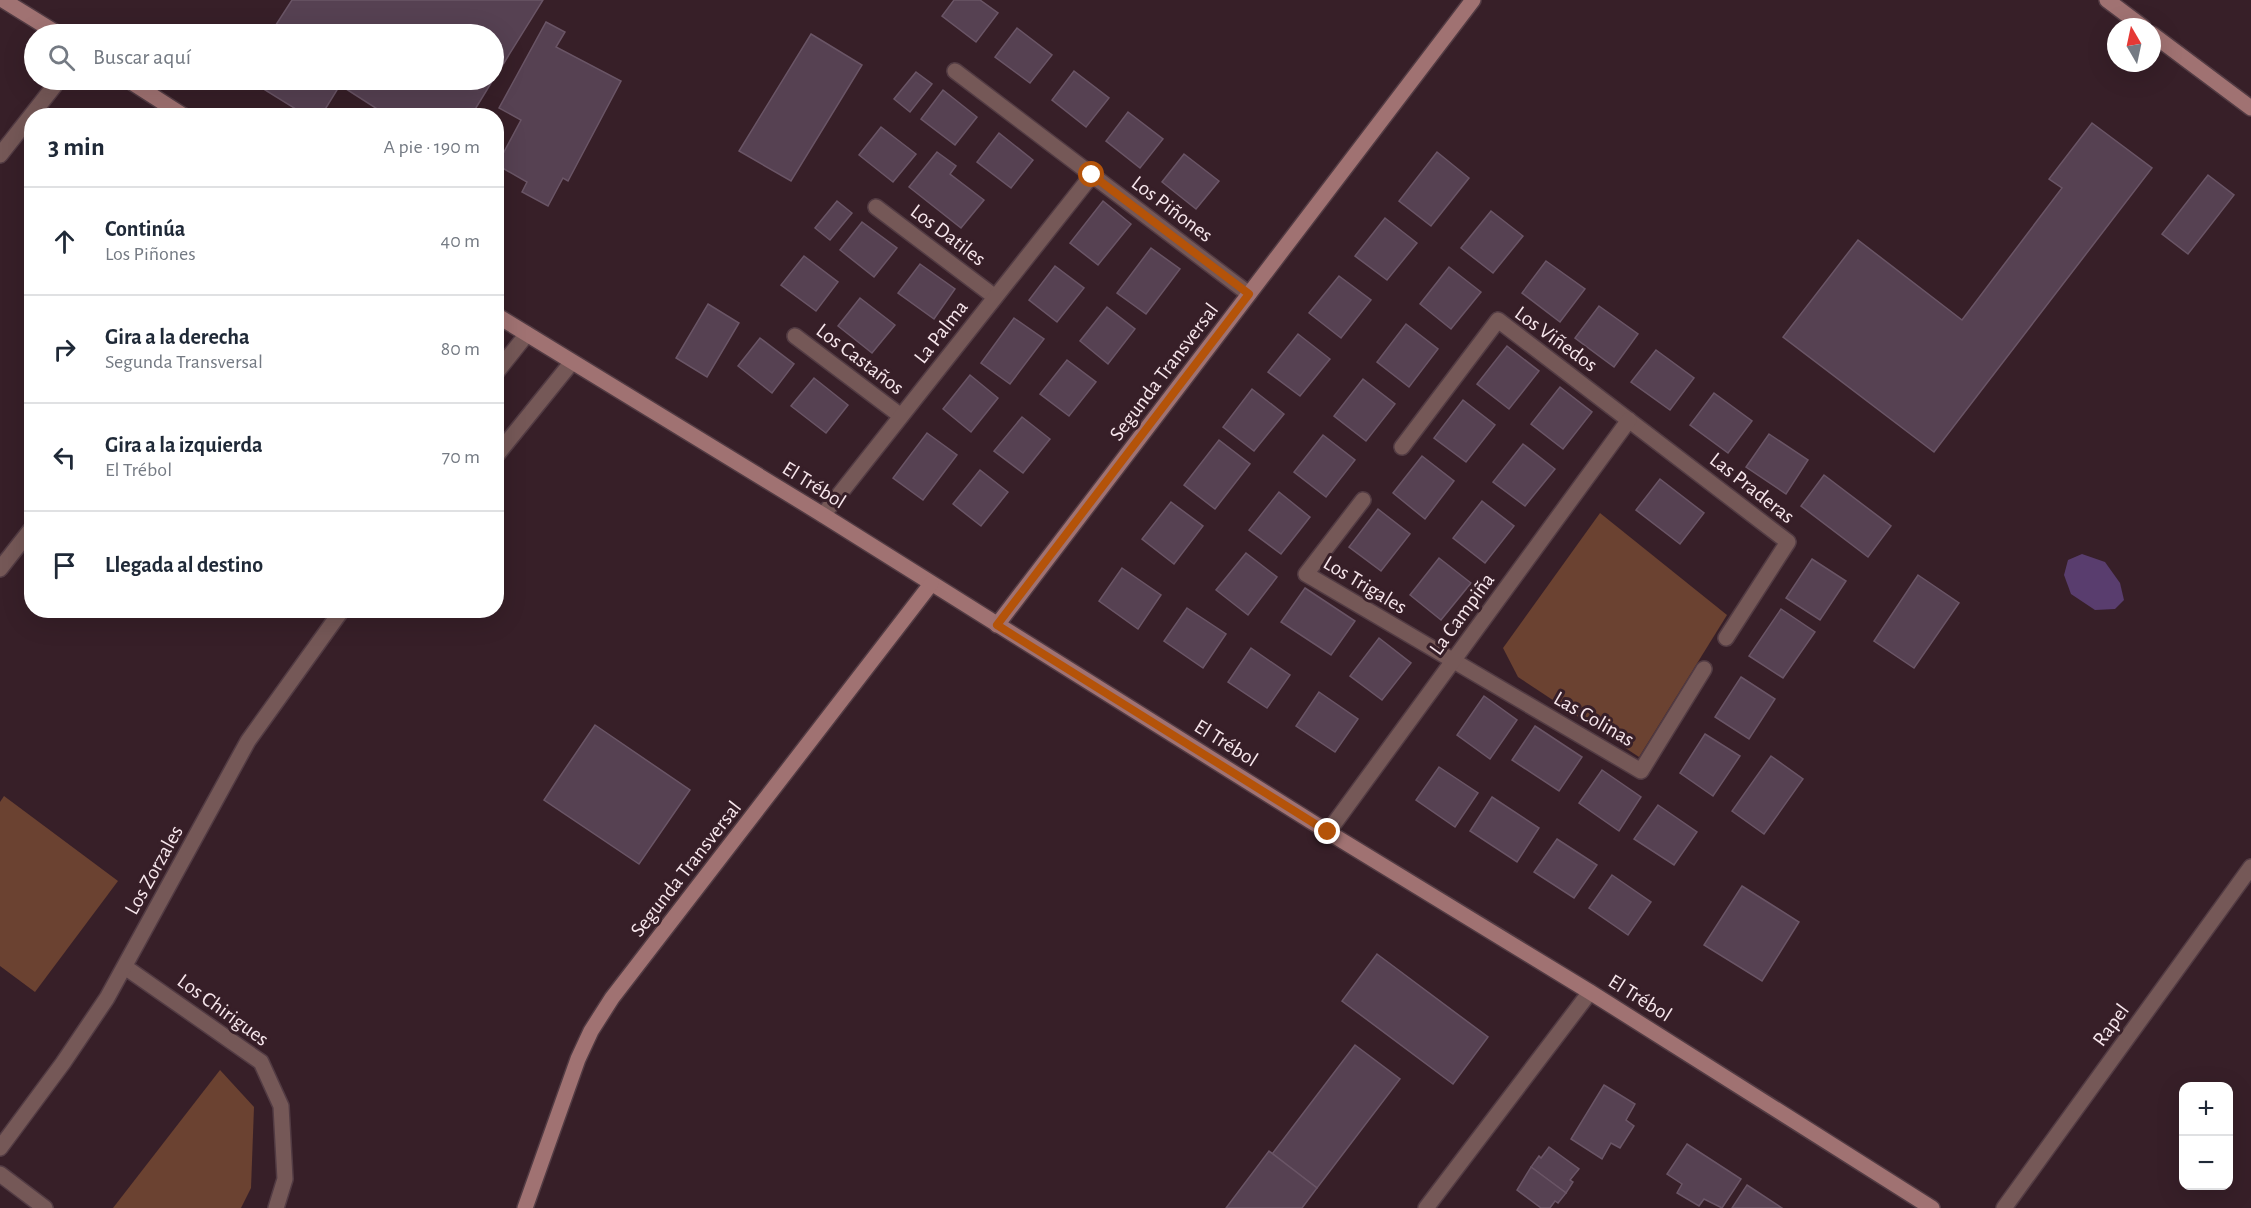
<!DOCTYPE html>
<html lang="es">
<head>
<meta charset="utf-8">
<style>
  :root { --surface:#fff; --page:#f2f2f3; --text:#1f2937; --muted:#747a83; --line:#e0e1e3 }
  body { margin:0; font-family:"Alegreya Sans",sans-serif; background:var(--page); color:var(--text) }
  .controls { position:absolute; right:18px; bottom:18px; display:grid; overflow:hidden; border-radius:12px; box-shadow:0 6px 24px #0002 }
  .controls button { width:54px; height:54px; display:grid; place-items:center; padding:0; border:0; border-bottom:2px solid var(--line); background:var(--surface); color:var(--text); font:30px sans-serif }
  .compass { position:absolute; left:2107px; top:18px; width:54px; height:54px; border-radius:50%; background:var(--surface); box-shadow:0 6px 24px #0002; rotate:351deg }
  .stop { position:absolute; width:18px; height:18px; margin:-14px; border:4px solid #b45309; border-radius:50%; background:#fff }
  .stop.end { background:#b45309; border-color:#fff; box-shadow:0 2px 6px #0008 }
  .list { margin:0; padding:0; list-style:none }
  h2 { display:flex; justify-content:space-between; align-items:center; height:78px; margin:0; padding:0 24px; font-size:26px }
  h2 small { font-size:20px; font-weight:400; color:var(--muted) }
  .list li { display:grid; grid-template-columns:39px 1fr auto; gap:18px; align-items:center; box-sizing:border-box; height:108px; padding:0 24px; border-top:2px solid var(--line) }
  .list b { display:block; font-size:22px; white-space:nowrap }
  .list p { margin:0; font-size:20px; white-space:nowrap; color:var(--muted) }
  .list em { font-size:20px; font-style:normal; color:var(--muted) }
  .icon { flex:none; width:33px; height:33px; fill:none; stroke:currentColor; stroke-width:2; stroke-linecap:round; stroke-linejoin:round }
  .map { position:relative; flex:none; width:2251px; height:1208px; overflow:hidden }
  .search { position:absolute; background:var(--surface); box-shadow:0 6px 24px #0002; left:24px; top:24px; width:480px; height:66px; display:flex; align-items:center; gap:15px; box-sizing:border-box; padding:0 21px; border-radius:33px; color:var(--muted); font-size:22px }
  .panel { position:absolute; background:var(--surface); box-shadow:0 6px 24px #0002; left:24px; top:108px; width:480px; height:510px; border-radius:24px }
  .map>svg:first-child { display:block }
</style>
</head>
<body>
<div class="map">
<svg width="2251" height="1208" viewBox="0 0 2251 1208">
  <rect width="100%" height="100%" fill="#371f28"/>
  <g fill="#6b4231">
    <path d="M1600,513L1727,615L1639,757L1518,677L1503,648Z"/>
    <path d="M4,796L118,881L35,992L0,966V802Z"/>
    <path d="M220,1070L254,1107L251,1188L241,1208H113Z"/>
  </g>
  <path fill="#593d6e" d="M2082,554L2105,562L2120,583L2124,600L2115,609L2095,610L2071,594L2064,575L2068,560Z"/>
  <g fill="#564152" stroke="#6a5566" stroke-width="1.5">
    <path d="M292,0H543L494,79V34H270Z"/>
    <path d="M954,0H980L998,13L976,42L942,16Z"/>
    <path d="M546,22L565,32L556,47L621,81L568,181L563,178L548,206L522,192L527,182L497,165L521,120L499,108Z"/>
    <path d="M1017,28L1052,55L1030,83L995,57Z"/>
    <path d="M811,34L862,65L791,181L739,151Z"/>
    <path d="M1074,71L1109,98L1086,127L1052,100Z"/>
    <path d="M916,72L932,84L910,112L894,99Z"/>
    <path d="M249,80H493L471,116H388L340,85L321,116H307Z"/>
    <path d="M943,90L977,117L955,145L921,119Z"/>
    <path d="M1128,112L1163,139L1140,168L1106,141Z"/>
    <path d="M2092,123L2152,168L1934,452L1783,337L1858,240L1962,320L2062,188L2049,179Z"/>
    <path d="M881,127L916,154L893,182L859,155Z"/>
    <path d="M999,133L1033,160L1011,188L977,162Z"/>
    <path d="M937,152L956,166L950,174L984,200L961,228L909,187Z"/>
    <path d="M1437,152L1469,178L1431,226L1399,201Z"/>
    <path d="M1184,154L1219,181L1196,209L1162,182Z"/>
    <path d="M2208,175L2234,195L2188,254L2162,234Z"/>
    <path d="M837,201L852,213L830,240L815,228Z"/>
    <path d="M1103,201L1131,224L1098,265L1070,243Z"/>
    <path d="M1491,211L1523,236L1493,273L1461,248Z"/>
    <path d="M1385,218L1417,243L1387,280L1355,256Z"/>
    <path d="M862,222L897,248L874,277L840,250Z"/>
    <path d="M1151,248L1180,269L1146,314L1117,293Z"/>
    <path d="M804,256L838,282L816,311L781,285Z"/>
    <path d="M1546,261L1585,289L1560,322L1522,293Z"/>
    <path d="M920,264L955,289L934,319L898,293Z"/>
    <path d="M1055,266L1084,288L1057,322L1029,300Z"/>
    <path d="M1449,267L1481,292L1451,329L1420,304Z"/>
    <path d="M1339,276L1371,300L1341,338L1309,313Z"/>
    <path d="M860,298L895,325L872,353L838,326Z"/>
    <path d="M708,304L739,323L707,377L676,358Z"/>
    <path d="M1599,306L1638,334L1614,367L1575,338Z"/>
    <path d="M1107,307L1135,329L1108,364L1080,341Z"/>
    <path d="M1014,318L1044,339L1010,384L981,363Z"/>
    <path d="M1406,324L1438,349L1409,387L1377,362Z"/>
    <path d="M1298,334L1330,359L1300,396L1268,372Z"/>
    <path d="M760,338L794,364L772,393L738,366Z"/>
    <path d="M1507,346L1539,371L1509,409L1477,384Z"/>
    <path d="M1656,350L1694,378L1670,410L1631,382Z"/>
    <path d="M1067,360L1096,382L1069,416L1040,394Z"/>
    <path d="M970,375L998,398L971,432L943,409Z"/>
    <path d="M814,378L848,405L826,433L791,406Z"/>
    <path d="M1363,379L1395,404L1366,441L1334,416Z"/>
    <path d="M1560,387L1592,412L1563,449L1531,424Z"/>
    <path d="M1252,389L1284,414L1254,451L1223,427Z"/>
    <path d="M1714,393L1752,421L1728,453L1690,425Z"/>
    <path d="M1463,400L1495,425L1466,462L1434,438Z"/>
    <path d="M1022,417L1050,439L1023,473L994,451Z"/>
    <path d="M927,433L957,455L923,500L893,478Z"/>
    <path d="M1769,434L1808,460L1786,494L1746,467Z"/>
    <path d="M1323,435L1355,460L1326,497L1294,472Z"/>
    <path d="M1219,440L1250,464L1215,509L1184,485Z"/>
    <path d="M1523,444L1555,469L1525,506L1493,482Z"/>
    <path d="M1422,456L1454,481L1425,519L1393,493Z"/>
    <path d="M980,470L1008,492L981,526L953,504Z"/>
    <path d="M1824,475L1891,526L1868,557L1801,506Z"/>
    <path d="M1660,479L1704,513L1680,544L1636,510Z"/>
    <path d="M1279,492L1310,517L1281,554L1249,530Z"/>
    <path d="M1482,501L1514,526L1485,563L1453,538Z"/>
    <path d="M1171,502L1203,526L1174,564L1142,539Z"/>
    <path d="M1378,509L1410,534L1381,571L1349,547Z"/>
    <path d="M1246,553L1277,577L1248,615L1216,590Z"/>
    <path d="M1439,558L1471,583L1441,620L1410,595Z"/>
    <path d="M1812,559L1846,581L1820,620L1786,598Z"/>
    <path d="M1122,568L1161,595L1138,629L1099,601Z"/>
    <path d="M1918,575L1959,603L1914,668L1874,641Z"/>
    <path d="M1305,588L1355,621L1331,655L1281,622Z"/>
    <path d="M1187,608L1226,634L1203,668L1164,641Z"/>
    <path d="M1781,609L1815,632L1783,678L1749,656Z"/>
    <path d="M1379,638L1411,663L1382,700L1350,676Z"/>
    <path d="M1251,648L1290,675L1267,708L1228,682Z"/>
    <path d="M1741,677L1775,699L1749,739L1715,717Z"/>
    <path d="M1319,692L1358,719L1335,752L1296,726Z"/>
    <path d="M1484,696L1517,720L1490,759L1457,735Z"/>
    <path d="M595,725L690,790L639,864L544,800Z"/>
    <path d="M1535,726L1582,757L1559,791L1512,760Z"/>
    <path d="M1705,734L1740,756L1713,796L1680,773Z"/>
    <path d="M1771,756L1803,779L1764,834L1732,811Z"/>
    <path d="M1439,767L1478,793L1455,827L1416,800Z"/>
    <path d="M1602,770L1641,797L1619,831L1579,803Z"/>
    <path d="M1492,797L1539,828L1517,862L1470,831Z"/>
    <path d="M1658,805L1697,832L1674,865L1634,839Z"/>
    <path d="M1557,839L1597,865L1574,898L1534,872Z"/>
    <path d="M1612,875L1651,902L1628,935L1589,908Z"/>
    <path d="M1742,886L1799,922L1762,981L1704,945Z"/>
    <path d="M1377,954L1488,1037L1453,1084L1342,1001Z"/>
    <path d="M1355,1045L1400,1079L1317,1188L1272,1154Z"/>
    <path d="M1604,1085L1635,1104L1626,1120L1634,1126L1620,1148L1611,1143L1602,1159L1571,1139Z"/>
    <path d="M1687,1144L1741,1179L1722,1208L1704,1199L1699,1206L1677,1193L1682,1184L1667,1174Z"/>
    <path d="M1549,1147L1579,1169L1570,1180L1573,1182L1566,1193L1531,1167L1539,1156L1541,1158Z"/>
    <path d="M1269,1151L1317,1188L1302,1208H1226Z"/>
    <path d="M1531,1167L1566,1193L1558,1203L1555,1201L1550,1208H1541L1517,1190Z"/>
    <path d="M1747,1185L1782,1208H1732Z"/>
  </g>
  <g fill="none" stroke-linecap="round" stroke-linejoin="round">
    <g stroke="#523b43" stroke-width="18">
      <path id="lane" d="M1426,1208L1590,992"/>
    </g>
    <g stroke="#523b43" stroke-width="18">
      <g id="street">
        <path d="M955,71L1249,294"/>
        <path d="M0,155L59,80"/>
        <path d="M876,207L995,297"/>
        <path d="M795,336L901,416"/>
        <path d="M496,373L527,334"/>
        <path d="M1402,447L1498,320L1788,542L1726,638"/>
        <path d="M496,456L572,362"/>
        <path d="M1363,500L1306,574L1641,771L1704,669"/>
        <path d="M823,515L1092,175"/>
        <path d="M0,569L32,528"/>
        <path d="M1328,832L1629,420"/>
        <path d="M125,967L261,1062L281,1106L285,1179L276,1208"/>
        <path d="M0,1148L63,1063L107,998L248,741L342,610"/>
        <path d="M0,1174L45,1208"/>
        <path d="M2004,1208L2251,867"/>
      </g>
    </g>
    <g stroke="#523b43" stroke-width="18">
      <g id="secondary">
        <path d="M3,0L58,34"/>
        <path d="M2107,0L2143,27"/>
        <path d="M2152,34L2251,108"/>
        <path d="M128,80L184,116"/>
        <path d="M496,315L823,515L1328,832L1590,992L1932,1208"/>
        <path d="M997,625L1473,0"/>
        <path d="M525,1208L578,1059L591,1031L612,998L931,584"/>
      </g>
    </g>
    <use href="#lane" stroke="#755857" stroke-width="15"/>
    <use href="#street" stroke="#755857" stroke-width="15"/>
    <use href="#secondary" stroke="#a07272" stroke-width="15"/>
  </g>
  <g fill="none" stroke-linecap="round" stroke-linejoin="round">
    <path stroke="#b45309" stroke-width="8" d="M1092,175L1249,294L997,625L1328,832"/>
  </g>
  <g text-anchor="middle" dominant-baseline="central" stroke-width="6" stroke-linejoin="round" paint-order="stroke">
    <g font-size="21" fill="#f7e6ec" stroke="#371f28">
      <text transform="translate(1172 209) rotate(37)">Los Piñones</text>
      <text transform="translate(948 235) rotate(37)">Los Datiles</text>
      <text transform="translate(941 332) rotate(-52)">La Palma</text>
      <text transform="translate(1556 339) rotate(36)">Los Viñedos</text>
      <text transform="translate(860 359) rotate(37)">Los Castaños</text>
      <text transform="translate(1164 372) rotate(-53)">Segunda Transversal</text>
      <text transform="translate(814 485) rotate(32)">El Trébol</text>
      <text transform="translate(1752 488) rotate(38)">Las Praderas</text>
      <text transform="translate(1365 585) rotate(31)">Los Trigales</text>
      <text transform="translate(1462 614) rotate(-54)">La Campiña</text>
      <text transform="translate(1594 719) rotate(30)">Las Colinas</text>
      <text transform="translate(1226 743) rotate(32)">El Trébol</text>
      <text transform="translate(686 869) rotate(-52)">Segunda Transversal</text>
      <text transform="translate(154 870) rotate(-61)">Los Zorzales</text>
      <text transform="translate(1640 998) rotate(32)">El Trébol</text>
      <text transform="translate(223 1010) rotate(36)">Los Chirigues</text>
      <text transform="translate(2111 1025) rotate(-54)">Rapel</text>
    </g>
  </g>
</svg>
<div class="controls">
<button>+</button>
<button>−</button>
</div>
<svg class="compass" viewBox="-18 -18 36 36"><path d="M0-13l5 13h-10z" fill="#e53935"/><path d="M0 13l5-13h-10z" fill="#747a83"/></svg>
<div class="stop" style="left:1092px;top:175px"></div>
<div class="stop end" style="left:1328px;top:832px"></div>
<div class="search"><svg class="icon" aria-label="search" viewBox="0 0 24 24"><circle cx="10" cy="10" r="6"/><path d="M15 15l6 6"/></svg>Buscar aquí</div>
<section class="panel">
<h2>3 min<small>A pie · 190 m</small></h2>
<ul class="list">
<li><svg class="icon" aria-label="ahead" viewBox="0 0 24 24"><path d="M12 20V5M6 11l6-6 6 6"/></svg><div><b>Continúa</b><p>Los Piñones</p></div><em>40 m</em></li>
<li><svg class="icon" aria-label="right" viewBox="0 0 24 24"><path d="M7 20v-9h11M14 6l5 5-5 5"/></svg><div><b>Gira a la derecha</b><p>Segunda Transversal</p></div><em>80 m</em></li>
<li><svg class="icon" aria-label="left" viewBox="0 0 24 24"><path d="M17 20v-9H6M10 6l-5 5 5 5"/></svg><div><b>Gira a la izquierda</b><p>El Trébol</p></div><em>70 m</em></li>
<li><svg class="icon" aria-label="arrive" viewBox="0 0 24 24"><path d="M6 21V4h12l-3 4 3 4H6"/></svg><div><b>Llegada al destino</b></div></li>
</ul>
</section>
</div>
</body>
</html>
